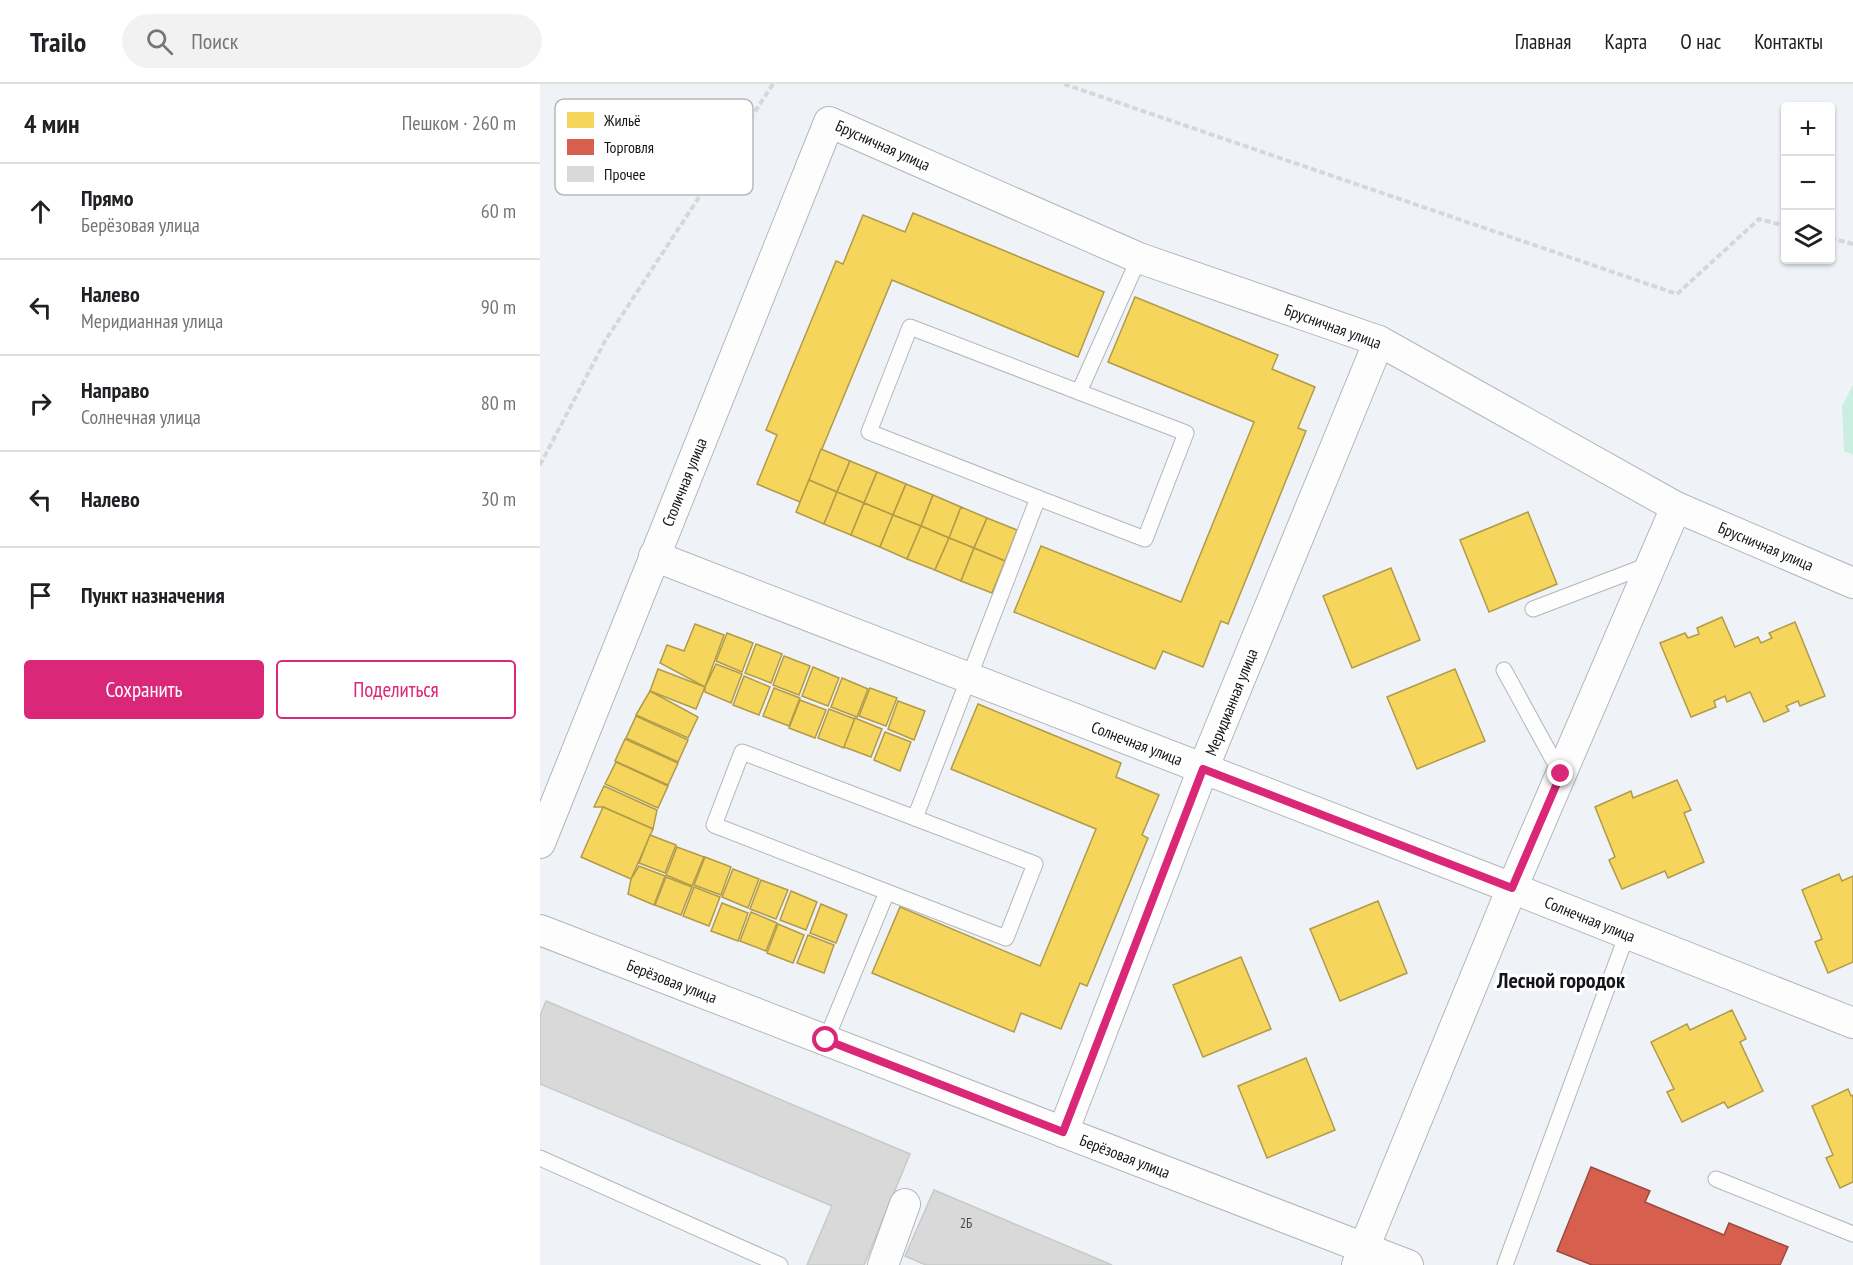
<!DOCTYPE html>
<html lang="ru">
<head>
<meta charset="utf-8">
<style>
  :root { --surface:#fff; --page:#f2f2f2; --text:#202124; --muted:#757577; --line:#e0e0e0; --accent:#db2777 }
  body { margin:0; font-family:"PT Sans Narrow",sans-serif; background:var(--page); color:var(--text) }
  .controls { position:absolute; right:18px; top:18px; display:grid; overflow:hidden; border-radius:6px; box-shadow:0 2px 4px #0004 }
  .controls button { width:54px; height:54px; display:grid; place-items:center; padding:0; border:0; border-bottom:2px solid var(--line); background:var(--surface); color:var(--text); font:30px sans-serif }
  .stop { position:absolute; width:18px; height:18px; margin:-14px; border:4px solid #db2777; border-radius:50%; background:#fff }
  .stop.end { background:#db2777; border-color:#fff; box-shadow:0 2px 6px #0008 }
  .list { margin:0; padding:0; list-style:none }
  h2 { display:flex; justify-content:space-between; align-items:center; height:78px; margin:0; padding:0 24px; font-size:26px }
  h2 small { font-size:20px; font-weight:400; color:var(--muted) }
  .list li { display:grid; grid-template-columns:39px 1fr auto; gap:18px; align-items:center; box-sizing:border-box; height:96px; padding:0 24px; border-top:2px solid var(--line) }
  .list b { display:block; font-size:22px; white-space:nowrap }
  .list p { margin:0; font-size:20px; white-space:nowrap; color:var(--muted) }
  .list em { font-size:20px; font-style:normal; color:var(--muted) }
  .actions { display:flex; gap:12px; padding:18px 24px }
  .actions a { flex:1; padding:14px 0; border:2px solid var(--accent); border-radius:6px; text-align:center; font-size:21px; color:var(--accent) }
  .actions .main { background:var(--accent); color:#fff }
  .icon { flex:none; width:33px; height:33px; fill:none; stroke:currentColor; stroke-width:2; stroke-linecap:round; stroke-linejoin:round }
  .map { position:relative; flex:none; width:1313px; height:1181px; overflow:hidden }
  header { display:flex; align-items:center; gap:36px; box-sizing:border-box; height:84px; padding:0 30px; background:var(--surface); border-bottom:2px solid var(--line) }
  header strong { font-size:28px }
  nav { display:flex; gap:33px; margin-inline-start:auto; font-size:21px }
  .search { width:420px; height:54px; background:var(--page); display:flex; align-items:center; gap:15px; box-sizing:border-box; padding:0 21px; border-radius:33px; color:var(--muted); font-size:22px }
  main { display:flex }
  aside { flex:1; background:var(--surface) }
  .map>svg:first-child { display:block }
</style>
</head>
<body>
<header>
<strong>Trailo</strong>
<div class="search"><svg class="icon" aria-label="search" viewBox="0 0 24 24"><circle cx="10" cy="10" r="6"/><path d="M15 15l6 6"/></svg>Поиск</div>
<nav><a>Главная</a><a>Карта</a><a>О нас</a><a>Контакты</a></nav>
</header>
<main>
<aside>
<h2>4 мин<small>Пешком · 260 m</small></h2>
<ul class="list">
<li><svg class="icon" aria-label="ahead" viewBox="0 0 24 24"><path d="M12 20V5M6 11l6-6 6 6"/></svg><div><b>Прямо</b><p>Берёзовая улица</p></div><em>60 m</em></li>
<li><svg class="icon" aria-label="left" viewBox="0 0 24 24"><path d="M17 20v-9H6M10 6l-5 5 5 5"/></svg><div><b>Налево</b><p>Меридианная улица</p></div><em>90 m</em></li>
<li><svg class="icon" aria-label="right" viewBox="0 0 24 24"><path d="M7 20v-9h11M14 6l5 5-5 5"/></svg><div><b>Направо</b><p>Солнечная улица</p></div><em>80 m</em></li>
<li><svg class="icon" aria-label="left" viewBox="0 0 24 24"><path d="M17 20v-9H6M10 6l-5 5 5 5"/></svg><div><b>Налево</b></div><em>30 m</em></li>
<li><svg class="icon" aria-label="arrive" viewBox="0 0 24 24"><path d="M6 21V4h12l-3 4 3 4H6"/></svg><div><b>Пункт назначения</b></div></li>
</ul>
<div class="actions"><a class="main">Сохранить</a><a>Поделиться</a></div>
</aside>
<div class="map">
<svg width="1313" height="1181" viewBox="0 0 1313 1181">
  <rect width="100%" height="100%" fill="#eff3f8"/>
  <path fill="#caeedf" d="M1313,301V371L1304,367L1302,322Z"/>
  <g fill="#f6d55c" stroke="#b29b48" stroke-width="1.5">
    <path d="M373,129L564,208L538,273L352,196L260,418L217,400L237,351L226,346L296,177L303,180L323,131L365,148Z"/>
    <path d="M595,213L738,271L732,285L775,303L758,344L766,347L688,540L681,537L663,583L623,567L615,585L474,528L501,462L641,518L714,338L568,278Z"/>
    <path d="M281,365L310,377L297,408L269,396Z"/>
    <path d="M310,377L337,388L324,419L297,408Z"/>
    <path d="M337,388L366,400L353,431L324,419Z"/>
    <path d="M269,396L297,408L284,440L256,428Z"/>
    <path d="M366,400L393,411L381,442L353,431Z"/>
    <path d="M297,408L324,419L311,451L284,440Z"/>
    <path d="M393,411L421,423L409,454L381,442Z"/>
    <path d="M324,419L353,431L340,463L311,451Z"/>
    <path d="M421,423L447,434L434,464L409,454Z"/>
    <path d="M988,428L1017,500L949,528L920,456Z"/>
    <path d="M353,431L381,442L367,475L340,463Z"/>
    <path d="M447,434L477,446L465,477L434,464Z"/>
    <path d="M381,442L409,454L395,486L367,475Z"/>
    <path d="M409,454L434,464L421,497L395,486Z"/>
    <path d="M434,464L465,477L452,509L421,497Z"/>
    <path d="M851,484L880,556L812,584L783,512Z"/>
    <path d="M1182,533L1195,563L1218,553L1221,559L1232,554L1229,549L1255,538L1285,612L1260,622L1258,617L1246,622L1249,627L1224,638L1210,608L1187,618L1185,612L1174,617L1176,623L1151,633L1120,559L1145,549L1148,554L1159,550L1157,544Z"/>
    <path d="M155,540L184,551L165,603L120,579L127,561L144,567Z"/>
    <path d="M187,549L213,559L202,588L176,577Z"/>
    <path d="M216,560L242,570L231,599L205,589Z"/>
    <path d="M244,572L270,582L259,611L233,601Z"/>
    <path d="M176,580L202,590L191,619L165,608V603Z"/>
    <path d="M273,583L299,594L288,622L262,612Z"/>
    <path d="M118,585L165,603L156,625L110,607Z"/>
    <path d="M915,585L945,657L877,685L847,613Z"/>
    <path d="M204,592L230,603L219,631L193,621Z"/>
    <path d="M302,594L328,605L317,633L291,623Z"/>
    <path d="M234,604L260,614L249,642L223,632Z"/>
    <path d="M330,604L357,614L346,642L319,632Z"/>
    <path d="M110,607L158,633L148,654L96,631Z"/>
    <path d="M260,616L286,626L275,654L249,644Z"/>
    <path d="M358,617L385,627L374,656L348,645Z"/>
    <path d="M438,620L581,679L576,693L619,711L602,751L608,754L547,902L540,899L521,945L481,929L474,948L332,889L360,823L500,882L556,745L411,685Z"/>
    <path d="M289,625L315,635L304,664L278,654Z"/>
    <path d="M96,632L148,656L138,678L86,654Z"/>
    <path d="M315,634L342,645L331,673L304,663Z"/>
    <path d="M345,648L371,658L360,687L334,676Z"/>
    <path d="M85,655L138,679L128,701L75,677Z"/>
    <path d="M76,678L128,702L118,724L65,700Z"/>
    <path d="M1137,696L1151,726L1144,729L1164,778L1128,794L1125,787L1082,805L1069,776L1075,773L1055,723L1091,707L1093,714Z"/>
    <path d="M64,702L117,726L113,745L63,723H54Z"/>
    <path d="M63,723L113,745L91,795L41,773Z"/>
    <path d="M110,751L136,761L125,789L99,779Z"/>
    <path d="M137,763L164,773L152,802L126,791Z"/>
    <path d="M165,773L191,783L181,811L154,801Z"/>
    <path d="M99,782L125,792L114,821L88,810L91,795Z"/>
    <path d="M193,785L219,795L208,824L182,813Z"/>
    <path d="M1299,790L1302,797L1313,792V878L1288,889L1275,858L1282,855L1262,806Z"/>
    <path d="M126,793L152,803L141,831L115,821Z"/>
    <path d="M221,796L248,806L236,835L210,825Z"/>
    <path d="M154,803L180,813L169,842L143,832Z"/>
    <path d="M251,807L277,818L266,846L240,836Z"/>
    <path d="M838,817L867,889L800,917L770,845Z"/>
    <path d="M182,819L208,829L198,857L171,847Z"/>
    <path d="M281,820L307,831L296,859L270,849Z"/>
    <path d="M211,828L237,839L226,867L200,857Z"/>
    <path d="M238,840L264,851L253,879L227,869Z"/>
    <path d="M268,851L294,861L284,889L257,879Z"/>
    <path d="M701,873L731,945L663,973L633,901Z"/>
    <path d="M1192,926L1206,955L1200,958L1223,1007L1188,1024L1184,1018L1142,1038L1127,1008L1134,1005L1111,958L1147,940L1150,946Z"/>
    <path d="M766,974L795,1046L727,1074L698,1002Z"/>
    <path d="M1308,1005L1311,1012L1313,1011V1098L1300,1104L1286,1074L1293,1071L1272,1022Z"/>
  </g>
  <path fill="#d6604d" stroke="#9c4a3d" stroke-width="1.5" d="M1051,1083L1110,1107L1105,1118L1184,1151L1189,1139L1248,1163L1240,1181H1052L1017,1167Z"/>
  <g fill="#d9d9da" stroke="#c8c9c9" stroke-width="1.5">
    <path d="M6,917L370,1070L324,1181H267L292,1122L0,1000V932Z"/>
    <path d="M394,1106L572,1181H386L365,1172Z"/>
  </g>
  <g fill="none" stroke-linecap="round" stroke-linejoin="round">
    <g stroke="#b3b6ba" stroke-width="17">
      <g id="service">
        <path d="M498,414L605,455L646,349L539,308L599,174"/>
        <path d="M993,525L1111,480"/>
        <path d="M964,586L1021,690"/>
        <path d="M347,808L174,741L202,668L375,734L498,414L329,348L370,243L539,308"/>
        <path d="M286,956L347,808L466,854L495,780L375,734"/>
        <path d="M0,1074L240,1181"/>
        <path d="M1176,1095L1313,1150"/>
        <path d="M965,1181L1087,850"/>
      </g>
    </g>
    <g stroke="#b3b6ba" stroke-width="32">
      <g id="minor">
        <path d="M114,472L972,804L1313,939"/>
        <path d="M0,759L289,38L599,174L839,257L1136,423L1313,499"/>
        <path d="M0,846L868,1181"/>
        <path d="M523,1048L663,685L839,257"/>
        <path d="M343,1181L365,1120"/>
        <path d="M817,1181L972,804L1136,423"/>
      </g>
    </g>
    <g stroke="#d6d7d9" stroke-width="4" stroke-dasharray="6 3" stroke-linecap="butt">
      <path d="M524,0L1137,210L1219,135L1246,142"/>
      <path d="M1290,154L1313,160"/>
      <path d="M0,381L65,257L233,0"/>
    </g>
    <use href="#service" stroke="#fdfdfe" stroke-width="15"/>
    <use href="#minor" stroke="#fdfdfe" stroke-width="30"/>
  </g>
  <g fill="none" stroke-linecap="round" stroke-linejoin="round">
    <path stroke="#db2777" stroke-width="8" d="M286,956L523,1048L663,685L972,804L1021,690"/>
  </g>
  <g text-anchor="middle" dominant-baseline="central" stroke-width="6" stroke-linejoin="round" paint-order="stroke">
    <g font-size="14" fill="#46484a">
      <text x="426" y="1139">2Б</text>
    </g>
    <g font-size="16" fill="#131518" stroke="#fff">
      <text transform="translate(343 61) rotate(24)">Брусничная улица</text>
      <text transform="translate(793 242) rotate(20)">Брусничная улица</text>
      <text transform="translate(144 398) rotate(-68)">Столичная улица</text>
      <text transform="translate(1226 462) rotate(23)">Брусничная улица</text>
      <text transform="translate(691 618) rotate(-68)">Меридианная улица</text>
      <text transform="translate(597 659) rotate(21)">Солнечная улица</text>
      <text transform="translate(1050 835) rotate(22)">Солнечная улица</text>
      <text transform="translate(132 897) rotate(21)">Берёзовая улица</text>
      <text transform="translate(585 1072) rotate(21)">Берёзовая улица</text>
    </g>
    <g font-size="22" font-weight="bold" fill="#131518" stroke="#fff">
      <text x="1021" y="896">Лесной городок</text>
    </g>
  </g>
  <rect x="15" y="15" width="198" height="96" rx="9" fill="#fff" stroke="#b8b9ba" stroke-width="1.5"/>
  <rect x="27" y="28" width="27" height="16" fill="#f6d55c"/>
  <rect x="27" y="55" width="27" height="16" fill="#d6604d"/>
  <rect x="27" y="82" width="27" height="16" fill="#d9d9da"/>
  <g font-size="16" fill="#131518">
    <text x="64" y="42">Жильё</text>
    <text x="64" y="69">Торговля</text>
    <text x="64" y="96">Прочее</text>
  </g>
</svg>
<div class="controls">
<button>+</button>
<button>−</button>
<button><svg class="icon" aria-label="layers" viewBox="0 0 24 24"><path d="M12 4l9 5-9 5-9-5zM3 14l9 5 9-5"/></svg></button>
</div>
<div class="stop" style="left:286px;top:956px"></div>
<div class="stop end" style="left:1021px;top:690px"></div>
</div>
</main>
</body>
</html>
